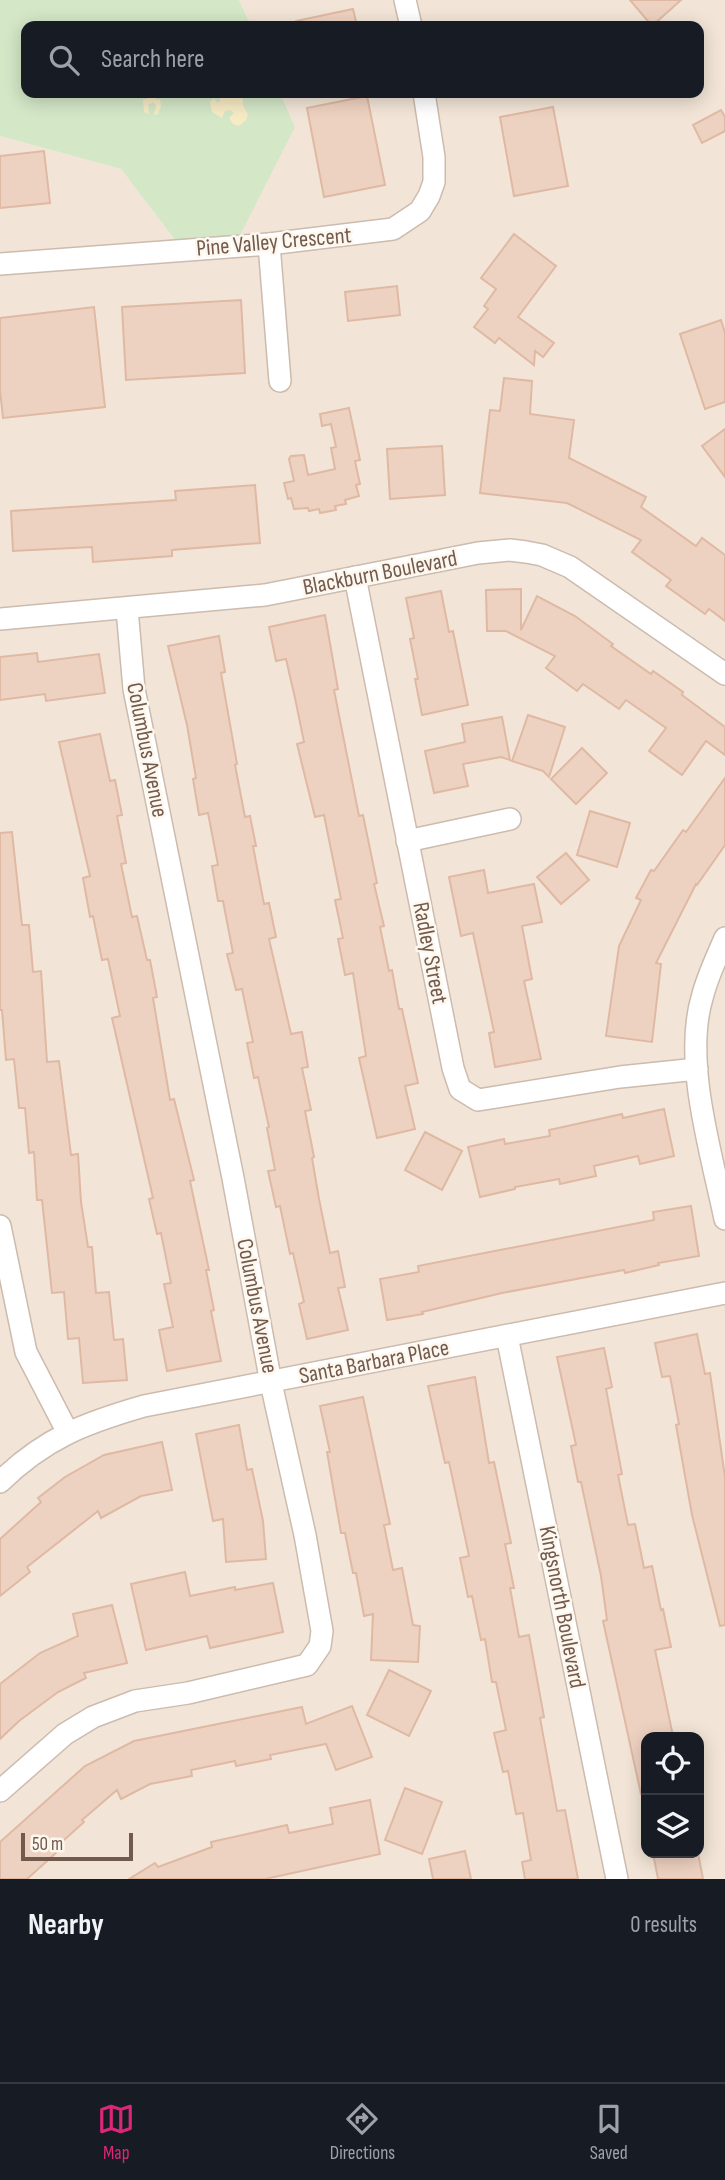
<!DOCTYPE html>
<html lang="en">
<head>
<meta charset="utf-8">
<style>
  :root { --surface:#171b24; --page:#20242c; --text:#f1f3f6; --muted:#9ea1a6; --line:#363941; --accent:#db2777 }
  body { margin:0; font-family:"Sofia Sans Condensed",sans-serif; background:var(--page); color:var(--text) }
  .controls { position:absolute; right:21px; bottom:21px; display:grid; overflow:hidden; border-radius:14px; box-shadow:0 4px 18px #0003 }
  .controls button { width:63px; height:63px; display:grid; place-items:center; padding:0; border:0; border-bottom:2px solid var(--line); background:var(--surface); color:var(--text); font:35px sans-serif }
  .scale { position:absolute; left:21px; bottom:18px; width:112px; box-sizing:border-box; padding-left:7px; border:4px solid #725a4e; border-top:0; font-size:19px; line-height:24px; white-space:nowrap; color:#725a4e; -webkit-text-stroke:5px #fdf7ee; paint-order:stroke }
  .list { margin:0; padding:0; list-style:none }
  h2 { display:flex; justify-content:space-between; align-items:center; height:91px; margin:0; padding:0 28px; font-size:30px }
  h2 small { font-size:23px; font-weight:400; color:var(--muted) }
  .icon { flex:none; width:38px; height:38px; fill:none; stroke:currentColor; stroke-width:2; stroke-linecap:round; stroke-linejoin:round }
  .map { position:relative; flex:none; width:725px; height:1879px; overflow:hidden }
  .search { position:absolute; background:var(--surface); box-shadow:0 4px 18px #0003; left:21px; right:21px; top:21px; height:77px; display:flex; align-items:center; gap:18px; box-sizing:border-box; padding:0 24px; border-radius:14px; color:var(--muted); font-size:26px }
  .sheet { height:203px; background:var(--surface) }
  nav { display:flex; justify-content:space-around; align-items:center; box-sizing:border-box; height:98px; border-top:2px solid var(--line); background:var(--surface); font-size:19px; color:var(--muted) }
  nav a { display:grid; justify-items:center; gap:4px }
  nav .on { color:var(--accent) }
  .map>svg:first-child { display:block }
</style>
</head>
<body>
<div class="map">
<svg width="725" height="1879" viewBox="0 0 725 1879">
  <rect width="100%" height="100%" fill="#fbf3e8"/>
  <path fill="#f2e5d7" fill-rule="evenodd" d="M239,0H725V1879H0V136L121,169L185,253L295,127L280,93H699V26H251ZM646,1737H699V1853H646Z"/>
  <path fill="#d4e7c7" d="M0,0H239L251,26H26V93H280L295,127L238,239L185,253L121,169L0,136Z"/>
  <g fill="#f7ebc5">
    <path d="M150,93H159L155,97L157,100L160,99L161,106L158,114L154,115L156,105L153,102L148,105L149,114L144,112L143,100L148,98Z"/>
    <path d="M218,93H235L243,99V105L248,115L246,120L239,126L233,124L229,118L234,113L231,110L225,111L222,118L212,112L210,102L214,98L217,102H220Z"/>
  </g>
  <g fill="#eed2c1" stroke="#dfb9a3" stroke-width="2">
    <path d="M630,0H681L652,26Z"/>
    <path d="M353,9L357,26H297L296,21Z"/>
    <path d="M367,96L385,185L324,197L307,108Z"/>
    <path d="M553,107L568,186L514,196L500,117Z"/>
    <path d="M721,110L725,117V131L702,143L693,125Z"/>
    <path d="M44,151L50,203L0,208V156Z"/>
    <path d="M514,234L556,266L518,317L554,343L543,357L535,351L534,365L499,338L495,343L474,327L488,309L484,306L496,289L481,278Z"/>
    <path d="M397,286L400,315L348,321L345,292Z"/>
    <path d="M241,300L245,373L126,380L122,307Z"/>
    <path d="M94,307L105,407L3,418L0,390V318Z"/>
    <path d="M721,320L725,333V402L705,409L680,334Z"/>
    <path d="M504,378L532,381L530,414L574,420L569,458L646,497L641,507L696,546L702,538L725,555V621L709,609L705,614L666,586L671,580L632,552L641,540L567,503L480,493L490,410L500,411Z"/>
    <path d="M349,408L360,460L355,461L360,484L356,485L359,496L345,500L346,504L335,506L336,510L320,513L319,509L309,511L308,508L294,509L291,498L288,499L284,483L294,481L289,459L291,456L304,455L308,475L335,469L331,448L336,447L331,424L322,426L320,414Z"/>
    <path d="M725,429V477L702,446Z"/>
    <path d="M442,446L445,495L390,499L387,449Z"/>
    <path d="M255,485L260,543L172,550V556L93,562L92,547L13,551L11,511L176,500L175,491Z"/>
    <path d="M521,589V630L537,596L575,616L613,644L611,646L651,674L653,671L683,692L682,695L725,727V755L706,741L682,775L649,751L666,728L626,700L619,709L583,684L577,691L546,668L555,656L506,631H487L486,590Z"/>
    <path d="M441,591L449,632L453,631L468,705L422,715L415,679H418L410,639L414,638L406,598Z"/>
    <path d="M325,615L338,689L334,690L359,816L363,815L377,883L374,884L384,926L380,927L389,971L392,970L399,1009H402L418,1083L405,1086L415,1129L377,1138L359,1058L366,1056L353,973L345,975L338,939L343,938L335,900L341,899L324,815L315,817L297,744L304,742L295,698L286,659L276,661L269,627Z"/>
    <path d="M219,636L225,672L221,673L237,764L235,765L245,817L250,816L256,846H253L264,904L269,903L276,937L269,939L291,1034L302,1032L308,1067L302,1068L311,1110L305,1111L314,1157L312,1158L319,1199L330,1253L338,1251L345,1287L338,1288L348,1330L307,1339L299,1304L304,1302L293,1253L290,1254L280,1206L276,1207L268,1171L275,1170L267,1128L269,1127L258,1077L254,1078L247,1043L253,1042L242,989L236,990L227,954L233,953L223,901H218L212,866L218,865L208,813L199,815L193,779L196,778L187,725L168,646Z"/>
    <path d="M37,653L38,662L99,654L105,693L46,701L45,694L0,700V657Z"/>
    <path d="M528,715L565,727L549,777L543,771L512,761Z"/>
    <path d="M502,717L510,760L501,757L463,764L468,786L434,793L425,751L465,742L462,724Z"/>
    <path d="M100,734L110,781L115,780L122,815L117,816L126,863L121,864L132,917L137,916L147,960H150L157,997L153,998L170,1100L174,1099L194,1180L190,1181L209,1270H206L214,1310L211,1311L221,1361L167,1371L159,1330L173,1327L164,1284L171,1283L161,1233L157,1234L149,1199L153,1198L112,1018L120,1016L108,959L102,960L93,916L90,917L83,878L90,876L59,742Z"/>
    <path d="M582,748L607,773L576,804L551,779Z"/>
    <path d="M725,778V845L697,885L696,884L656,963L661,964L652,1042L606,1036L619,946L641,900L636,898L651,870L654,871L683,830L686,832Z"/>
    <path d="M590,811L630,823L617,867L577,855Z"/>
    <path d="M12,832L22,925H29L33,972L41,971L47,1062L59,1061L71,1155L78,1154L81,1202L88,1247H92L96,1293L109,1292L114,1340L123,1339L127,1380L83,1383L79,1338L68,1339L64,1292L52,1293L42,1200H37L34,1152L29,1153L25,1108H19L14,1059L6,1060L2,1010H0V833Z"/>
    <path d="M566,853L589,880L561,904L537,877Z"/>
    <path d="M484,870L488,893L534,884L542,922L522,926L532,979L524,981L541,1059L495,1067L489,1033L494,1032L473,933L461,936L449,877Z"/>
    <path d="M664,1109L674,1156L640,1164L638,1156L594,1166L596,1176L560,1184L559,1179L515,1187V1189L480,1197L468,1147L504,1139L505,1144L550,1136L549,1130L622,1114L623,1118Z"/>
    <path d="M425,1132L462,1151L442,1190L405,1170Z"/>
    <path d="M691,1206L699,1256L658,1263L659,1265L625,1273L624,1270L502,1293L422,1312L423,1314L387,1320L380,1279L419,1272L418,1266L654,1220L653,1212Z"/>
    <path d="M697,1334L705,1374L710,1373L725,1477V1625L720,1626L692,1515L676,1425L679,1424L670,1376L662,1377L655,1343Z"/>
    <path d="M604,1348L612,1387L606,1389L622,1474L618,1475L628,1525L635,1524L644,1568L652,1566L661,1610L663,1609L671,1647L655,1650L673,1736L646,1737V1794H641L603,1621L607,1620L601,1576L581,1482H578L571,1446L576,1445L557,1357Z"/>
    <path d="M475,1377L489,1463L494,1462L511,1543L505,1544L514,1588H510L519,1637L529,1635L544,1717L540,1718L557,1811L565,1810L578,1879H525L522,1862L531,1860L523,1813L516,1814L508,1771L503,1772L494,1733L506,1730L496,1682H492L485,1639L481,1640L472,1596L468,1597L460,1558L469,1556L449,1462L445,1463L428,1386Z"/>
    <path d="M363,1397L390,1524L384,1525L393,1570L402,1568L413,1625L420,1626L418,1662L371,1660L373,1614L364,1616L356,1573H353L345,1533H341L327,1452H330L320,1406Z"/>
    <path d="M239,1425L247,1470L252,1469L263,1521L266,1559L226,1562L223,1519L213,1521L196,1434Z"/>
    <path d="M162,1442L172,1490L141,1496L101,1518L98,1511L27,1567L30,1572L0,1596V1539L41,1502L38,1498L65,1477L104,1455Z"/>
    <path d="M185,1572L190,1596L235,1587V1590L273,1583L283,1632L210,1648L207,1636L146,1650L131,1584Z"/>
    <path d="M112,1605L127,1663L84,1673L86,1678L58,1692L19,1721L0,1739V1684L40,1653L78,1636L73,1614Z"/>
    <path d="M389,1670L431,1691L409,1736L367,1715Z"/>
    <path d="M352,1706L372,1757L336,1770L326,1744L270,1755L271,1759L236,1766L235,1761L191,1770L192,1776L150,1784L121,1799L117,1790L82,1820L84,1822L54,1849L57,1852L27,1879H0V1842L85,1766L134,1741L302,1707L306,1724Z"/>
    <path d="M405,1788L442,1802L422,1854L385,1840Z"/>
    <path d="M370,1800L380,1854L265,1879H129L155,1863L158,1867L212,1847L211,1842L287,1825L289,1833L333,1824L330,1808Z"/>
    <path d="M465,1851L471,1879H433L429,1859Z"/>
    <path d="M653,1853H698L703,1879H658Z"/>
  </g>
  <g fill="none" stroke-linecap="round" stroke-linejoin="round">
    <g stroke="#ccbbae" stroke-width="24">
      <g id="minor">
        <path d="M405,0L411,26"/>
        <path d="M269,244L280,381"/>
        <path d="M0,264L269,244L393,229L420,211L429,196L434,182V157L424,93"/>
        <path d="M355,577L453,1068L460,1089L478,1100L620,1077L697,1069"/>
        <path d="M0,619L265,595L478,553L510,550L526,552L542,555L570,567L725,674"/>
        <path d="M407,841L510,819"/>
        <path d="M725,938C717,957 707,977 702,998C683,1062 712,1155 725,1219"/>
        <path d="M0,1226L26,1352L67,1431"/>
        <path d="M507,1336L617,1879"/>
        <path d="M0,1482C45,1438 85,1423 144,1406L725,1293"/>
        <path d="M0,1791L65,1734L93,1717L135,1701L188,1693L307,1665L320,1646L322,1631L305,1535L271,1383L233,1178L134,689L127,609"/>
      </g>
    </g>
    <use href="#minor" stroke="#fff" stroke-width="21"/>
  </g>
  <g text-anchor="middle" dominant-baseline="central" stroke-width="5" stroke-linejoin="round" paint-order="stroke">
    <g font-size="23" fill="#725a4e" stroke="#fdf7ee">
      <text transform="translate(274 242) rotate(-5)">Pine Valley Crescent</text>
      <text transform="translate(380 573) rotate(-11)">Blackburn Boulevard</text>
      <text transform="translate(147 750) rotate(79)">Columbus Avenue</text>
      <text transform="translate(430 953) rotate(79)">Radley Street</text>
      <text transform="translate(257 1306) rotate(79)">Columbus Avenue</text>
      <text transform="translate(374 1362) rotate(-11)">Santa Barbara Place</text>
      <text transform="translate(562 1607) rotate(79)">Kingsnorth Boulevard</text>
    </g>
  </g>
</svg>
<div class="controls">
<button><svg class="icon" aria-label="locate" viewBox="0 0 24 24"><circle cx="12" cy="12" r="6"/><path d="M12 2v4M12 18v4M2 12h4M18 12h4"/></svg></button>
<button><svg class="icon" aria-label="layers" viewBox="0 0 24 24"><path d="M12 4l9 5-9 5-9-5zM3 14l9 5 9-5"/></svg></button>
</div>
<div class="scale">50 m</div>
<div class="search"><svg class="icon" aria-label="search" viewBox="0 0 24 24"><circle cx="10" cy="10" r="6"/><path d="M15 15l6 6"/></svg>Search here</div>
</div>
<section class="sheet">
<h2>Nearby<small>0 results</small></h2>
<ul class="list">
</ul>
</section>
<nav>
<a class="on"><svg class="icon" aria-label="map" viewBox="0 0 24 24"><path d="M3 6l6-2 6 2 6-2v14l-6 2-6-2-6 2zM9 4v14M15 6v14"/></svg>Map</a>
<a><svg class="icon" aria-label="directions" viewBox="0 0 24 24"><path d="M12 3l9 9-9 9-9-9zM9 14v-3h6M13 9l2 2-2 2"/></svg>Directions</a>
<a><svg class="icon" aria-label="saved" viewBox="0 0 24 24"><path d="M7 4h10v16l-5-4-5 4z"/></svg>Saved</a>
</nav>
</body>
</html>
